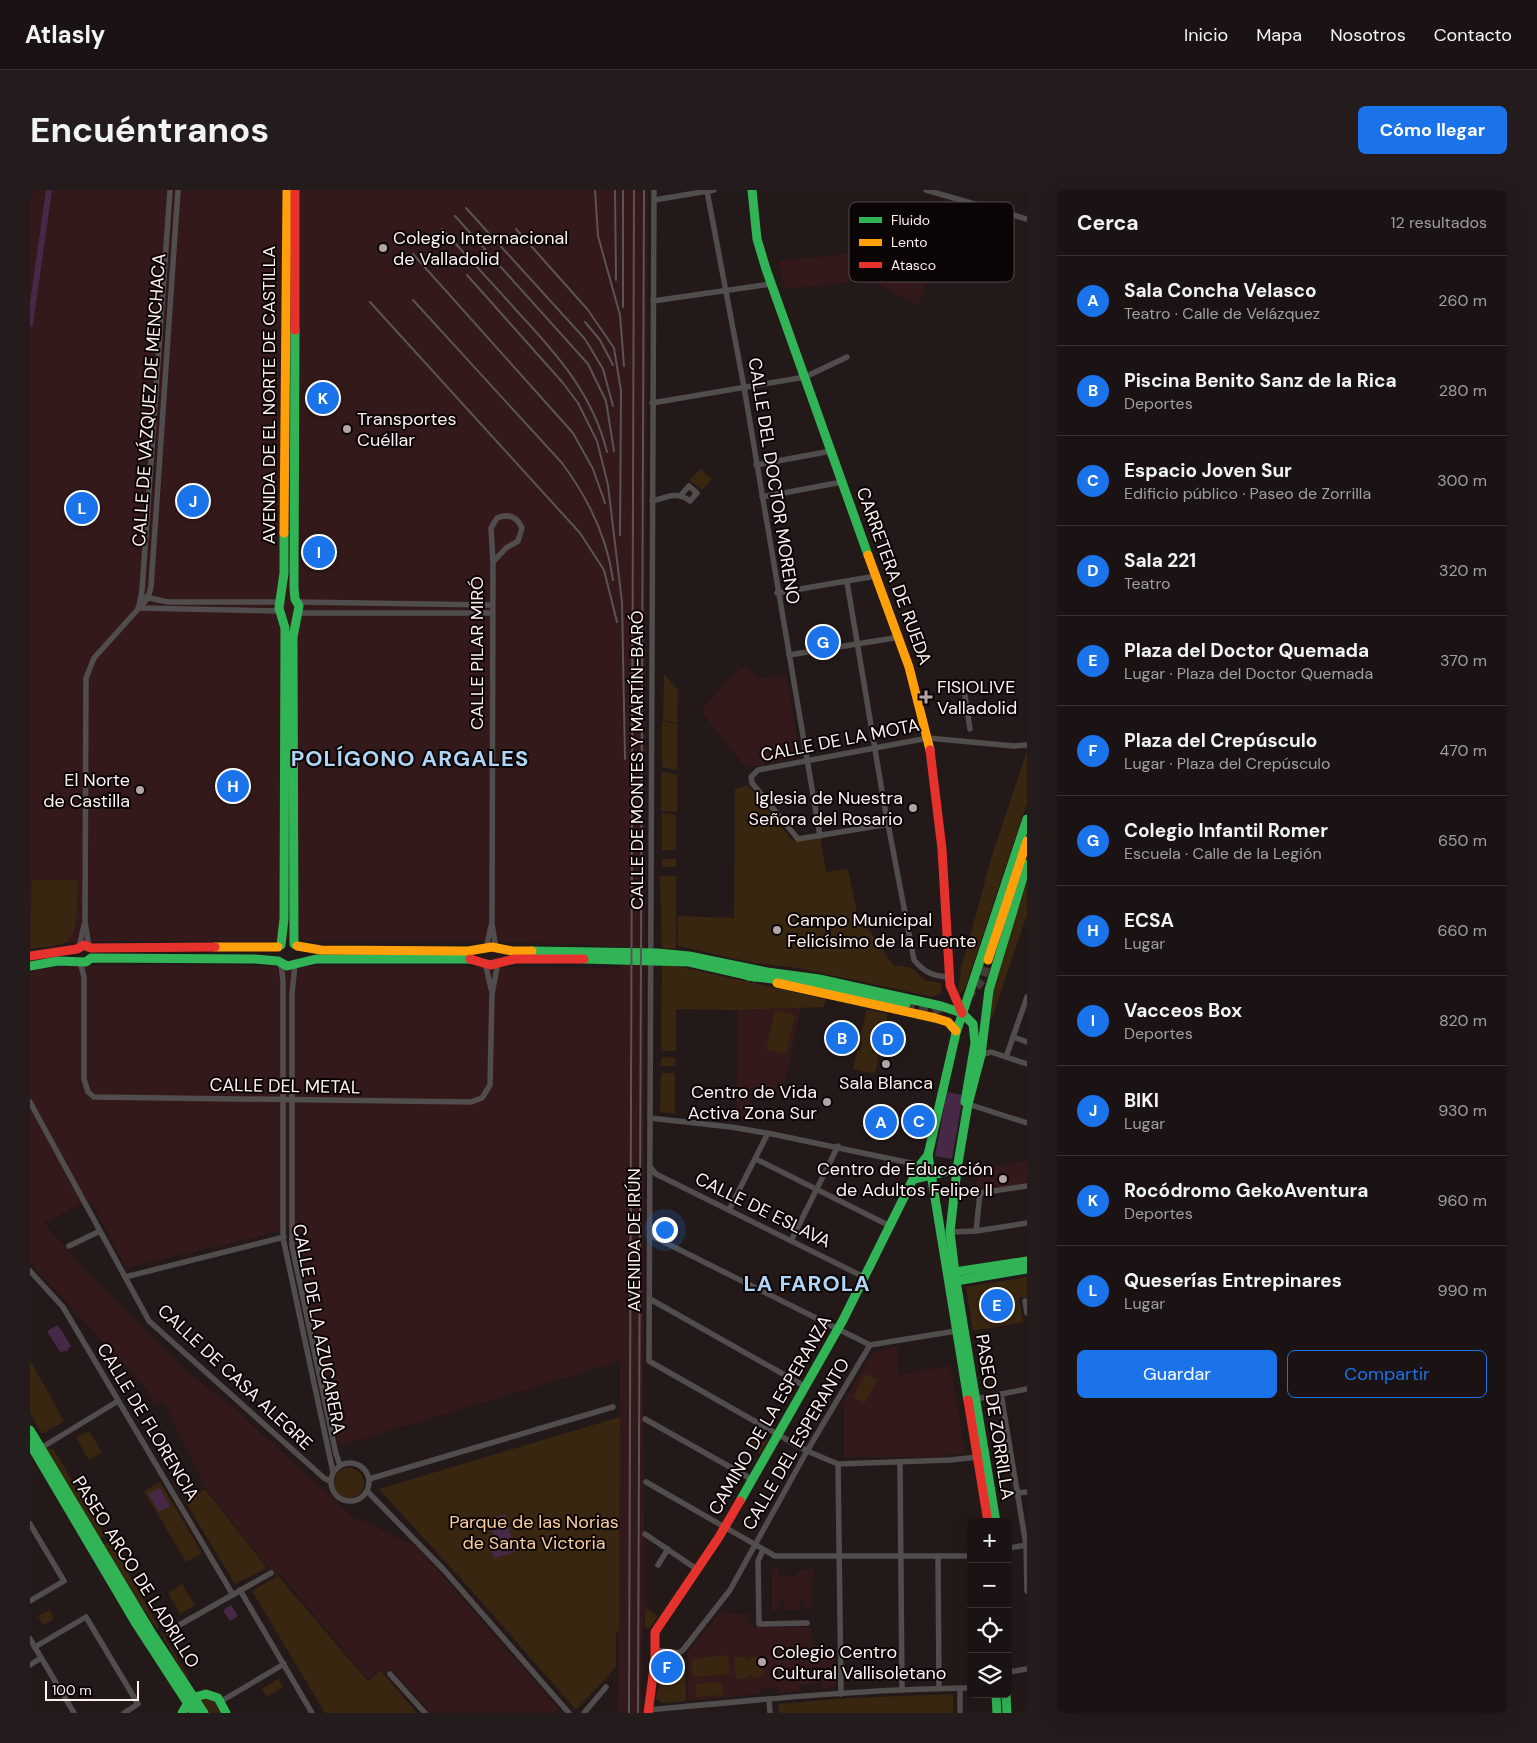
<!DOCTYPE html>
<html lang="es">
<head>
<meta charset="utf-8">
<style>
  :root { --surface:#1b1313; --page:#241c1c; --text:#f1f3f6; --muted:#a09ea0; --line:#393233; --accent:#1a73e8 }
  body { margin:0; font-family:"DM Sans",sans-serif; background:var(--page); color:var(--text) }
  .controls { position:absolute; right:15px; bottom:15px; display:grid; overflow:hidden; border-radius:8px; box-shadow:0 5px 20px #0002 }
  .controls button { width:45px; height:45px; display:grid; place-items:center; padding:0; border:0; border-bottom:1px solid var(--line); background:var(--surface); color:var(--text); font:25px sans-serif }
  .scale { position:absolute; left:15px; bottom:12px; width:94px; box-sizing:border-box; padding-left:5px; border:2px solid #fdf1f0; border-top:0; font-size:14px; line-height:18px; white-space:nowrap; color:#fdf1f0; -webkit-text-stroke:4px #0b0404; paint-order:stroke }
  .you { position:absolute; left:634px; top:1039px; width:18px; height:18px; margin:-12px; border:4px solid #fff; border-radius:50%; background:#1a73e8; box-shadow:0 0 0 8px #1a73e833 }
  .badge { display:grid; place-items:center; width:32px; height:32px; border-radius:50%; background:var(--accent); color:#fff; font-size:16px; font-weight:700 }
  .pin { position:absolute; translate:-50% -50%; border:2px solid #fff; box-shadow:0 1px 5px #0006 }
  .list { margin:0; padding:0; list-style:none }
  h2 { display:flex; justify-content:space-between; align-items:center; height:65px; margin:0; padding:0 20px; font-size:21px }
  h2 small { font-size:16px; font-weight:400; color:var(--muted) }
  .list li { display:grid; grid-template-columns:32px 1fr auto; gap:15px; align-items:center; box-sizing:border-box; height:90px; padding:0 20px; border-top:1px solid var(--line) }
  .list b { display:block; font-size:19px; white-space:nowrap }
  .list p { margin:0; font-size:16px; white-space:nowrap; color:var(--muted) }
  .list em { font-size:16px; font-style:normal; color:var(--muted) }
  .actions { display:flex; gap:10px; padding:15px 20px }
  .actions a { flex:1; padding:11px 0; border:1px solid var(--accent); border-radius:8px; text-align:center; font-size:18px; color:var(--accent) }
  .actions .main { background:var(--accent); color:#fff }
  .icon { flex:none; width:28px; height:28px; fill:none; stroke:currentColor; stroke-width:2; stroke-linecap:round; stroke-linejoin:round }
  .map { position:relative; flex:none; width:997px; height:1523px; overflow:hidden; border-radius:8px }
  header { display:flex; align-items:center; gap:30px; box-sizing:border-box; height:70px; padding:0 25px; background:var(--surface); border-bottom:1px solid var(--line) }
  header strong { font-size:24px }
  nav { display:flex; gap:28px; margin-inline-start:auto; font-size:18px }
  .intro { display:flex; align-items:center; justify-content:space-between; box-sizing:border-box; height:120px; padding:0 30px }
  h1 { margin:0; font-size:35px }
  .button { padding:12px 22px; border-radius:8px; background:var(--accent); color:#fff; font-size:18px; font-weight:700 }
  main { display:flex; gap:30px; padding:0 30px }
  aside { flex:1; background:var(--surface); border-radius:8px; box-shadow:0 5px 20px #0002 }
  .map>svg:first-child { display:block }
</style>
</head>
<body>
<header>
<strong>Atlasly</strong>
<nav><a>Inicio</a><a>Mapa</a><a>Nosotros</a><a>Contacto</a></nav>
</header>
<div class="intro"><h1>Encuéntranos</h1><a class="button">Cómo llegar</a></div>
<main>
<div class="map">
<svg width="997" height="1523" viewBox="0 0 997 1523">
  <rect width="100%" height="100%" fill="#241919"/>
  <g fill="#33191a">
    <path d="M0,0H618L613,1224L615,1418L612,1451L611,1523H588L590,1171L309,1256L262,1038L96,1078L63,1015L60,1016L57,1010L14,1033L57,1082L155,1180L205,1219L323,1327L386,1356L532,1523H401L361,1478L354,1485L350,1480L347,1481L338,1489L250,1384L245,1386L174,1296L134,1212L125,1215L114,1196L0,1073V783L8,779L72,775L591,778V756L452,751H76L36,753L0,759Z"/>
    <path d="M907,55L889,116L841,90L756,99L748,71Z"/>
    <path d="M716,477L730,489L756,485L770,567L716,578L671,521L702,485Z"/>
    <path d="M771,818L752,904L721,898L720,932L706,930L708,820Z"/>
    <path d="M997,971V993L956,1000L947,998L949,984L956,982L957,978Z"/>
    <path d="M868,1157V1186L920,1175L935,1262L908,1267H814V1212L843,1162Z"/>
    <path d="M781,1378H783L781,1420H775L774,1411H770V1420H754V1411H749V1420L742,1421V1379H748V1386H767V1381L780,1380Z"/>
    <path d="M689,1423L718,1424V1433H723L724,1437H781L782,1455L805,1458L806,1497L791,1499V1493L769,1495L770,1501L749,1503L748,1497L731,1499V1504L658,1511V1462Z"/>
  </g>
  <g fill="#382611">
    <path d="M671,279L682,289L672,300L659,290Z"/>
    <path d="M634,484L648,500L647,533L633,530Z"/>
    <path d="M632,531L647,534V580L632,577Z"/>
    <path d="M997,561V613L935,798L933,802L928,804L931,779L963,662Z"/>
    <path d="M631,581L647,585V622L631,621Z"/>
    <path d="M718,595L763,651L790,646L796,682L818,679L827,722L863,775L882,778L895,790L911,793V803L903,807L768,778L724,773L648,756L647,726L704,728L705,599Z"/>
    <path d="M632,623L646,625V660H632Z"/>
    <rect x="632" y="669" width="14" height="8"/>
    <path d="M630,686H646V759L632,758Z"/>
    <path d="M2,690H47C47,705 50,748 35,753C25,757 11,757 0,759Z"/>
    <path d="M997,691V725L962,828L959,827L962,797Z"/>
    <path d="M632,775L646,776L796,809L794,817L702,820L646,819V861H631Z"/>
    <path d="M837,819L858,824L845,884L823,879L827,861H830L832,852L829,851Z"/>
    <path d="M745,820L765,825L756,864L736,860Z"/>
    <path d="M631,867L645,868V876H631Z"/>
    <path d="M631,883H645V924L630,922Z"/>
    <path d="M997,1087V1107L989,1108L993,1132L943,1141L936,1097Z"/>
    <path d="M0,1170L34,1231L12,1244L0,1223Z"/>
    <path d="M835,1184L847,1190L835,1213L823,1207Z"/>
    <path d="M590,1227L589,1441L586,1443V1477L546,1520L443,1402L349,1299Z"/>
    <path d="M59,1241L72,1262L59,1270L46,1248Z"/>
    <path d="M722,1241L738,1250L730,1264L714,1254Z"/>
    <path d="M18,1258L24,1260L75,1346L69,1349L16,1260Z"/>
    <circle cx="319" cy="1293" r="15"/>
    <path d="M130,1292L172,1363L156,1372L114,1301Z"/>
    <path d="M175,1299L237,1378L205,1394L155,1311Z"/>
    <path d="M80,1351L129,1437L127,1439L99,1399L73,1355Z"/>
    <path d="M248,1386L338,1491L350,1480L387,1523H295L222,1401Z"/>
    <path d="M152,1394L165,1415L150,1424L138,1403Z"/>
    <path d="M615,1418L628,1426L619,1439L615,1437Z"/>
    <path d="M19,1420L24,1429L13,1435L8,1426Z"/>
    <path d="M132,1442L159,1488L157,1489L130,1443Z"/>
    <path d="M698,1465L700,1484L662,1487L661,1469Z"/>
    <path d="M732,1466L734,1486L722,1488L721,1485H719V1488L706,1489L704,1468L717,1467V1471L720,1470V1468Z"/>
    <path d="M640,1469H655L656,1511L632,1513L626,1508L634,1474Z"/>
    <path d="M248,1489L253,1497L237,1507L232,1499Z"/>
    <path d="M692,1492L693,1505L666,1507L665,1494Z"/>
    <path d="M923,1504V1523H749L748,1514L819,1508Z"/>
    <path d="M170,1507L185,1512L190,1523H178Z"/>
  </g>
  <g fill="#472847">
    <path d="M917,902L933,905L922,969L905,966Z"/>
    <path d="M28,1135L41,1156L37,1161L30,1162L17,1141Z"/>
    <path d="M130,1298L140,1316L129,1322L118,1304Z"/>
    <path d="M475,1324L486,1362L464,1368L457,1347L463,1345L460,1334H456L455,1330Z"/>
    <path d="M201,1415L208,1426L200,1431L193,1420Z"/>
  </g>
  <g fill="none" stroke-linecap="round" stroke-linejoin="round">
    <path stroke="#472847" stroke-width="6" d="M0,134L19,0"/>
    <g stroke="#453939" stroke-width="9" stroke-dasharray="9 4.5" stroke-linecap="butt">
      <path d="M937,807L952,790L958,770"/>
      <path d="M876,814L902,820L917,817"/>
    </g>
    <g stroke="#524d4d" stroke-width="5.5">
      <path d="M624,0L619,1171L777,1261L808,1274L920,1270L948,1267"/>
      <path d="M896,0L997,29"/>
      <path d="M677,1L714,197L790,646"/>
      <path d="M624,10L684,0"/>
      <path d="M623,111L741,94"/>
      <path d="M622,213L775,187L817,167"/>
      <path d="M726,275L801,261"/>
      <path d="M732,307L812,292"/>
      <path d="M622,311C637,308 646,300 660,311L667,303L659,296L651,305"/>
      <path d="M463,372L476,358L488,351L492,338C487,327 479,323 467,328L461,338L463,372L462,734L466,759"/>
      <path d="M817,392L854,613L884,770C895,783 903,786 919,787"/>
      <path d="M747,403L846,386"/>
      <path d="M115,407L138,412H250"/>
      <path d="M268,412L461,415"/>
      <path d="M109,416L112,400L140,0"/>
      <path d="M108,418L250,421"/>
      <path d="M268,423H461"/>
      <path d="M759,465L870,447"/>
      <path d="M935,506L940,539"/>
      <path d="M859,634L768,649L722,593L721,587L728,580L898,548L984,556L997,555"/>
      <path d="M49,757L54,735"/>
      <path d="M59,757L55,732L56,488L64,468L118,408L121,397L148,0"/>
      <path d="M456,759L461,736"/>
      <path d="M50,771L54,787V889L58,902L64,907L441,912L452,908L460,895L462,804L468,772"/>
      <path d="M455,772L461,799"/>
      <path d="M251,774L253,791V1048L303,1282"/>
      <path d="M265,774L262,804V1056L306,1264L310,1275"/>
      <path d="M983,847L997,852"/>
      <path d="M951,865L961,862L997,874"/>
      <path d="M976,867L997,807"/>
      <path d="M0,912L119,1131L294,1288L300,1291"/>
      <path d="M938,914L997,933"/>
      <path d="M620,928L701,937L742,944L890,975"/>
      <path d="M726,969L860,1036"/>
      <path d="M621,978L626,984L834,1087"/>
      <path d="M699,1020L738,943"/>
      <path d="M946,1041L950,1003L997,996"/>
      <path d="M920,1042L946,1041L997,1033"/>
      <path d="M620,1045L840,1155L926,1141"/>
      <path d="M761,1051L808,956"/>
      <path d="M39,1056L70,1041"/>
      <path d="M0,1081L33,1117L203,1405"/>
      <path d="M95,1087L254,1047"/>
      <path d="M620,1109L776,1197"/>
      <path d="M997,1111H995L997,1123"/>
      <path d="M971,1204L996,1355L997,1401"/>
      <path d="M946,1209L997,1199"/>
      <path d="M615,1229L723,1290"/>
      <path d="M10,1260L11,1258L88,1211"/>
      <path d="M870,1272L872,1500"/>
      <circle cx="320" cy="1292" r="19"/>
      <path d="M808,1274L811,1504"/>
      <path d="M339,1289L583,1217"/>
      <path d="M616,1292L745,1366H941"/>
      <path d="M337,1301L414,1380L539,1523"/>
      <path d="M987,1303L997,1302"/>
      <path d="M0,1334L34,1391L0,1411"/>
      <path d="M615,1344L668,1380"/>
      <path d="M978,1358L997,1355"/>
      <path d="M733,1360L728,1371L729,1434L777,1433"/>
      <path d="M908,1366L909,1499"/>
      <path d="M628,1375L638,1359"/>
      <path d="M210,1400L282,1523"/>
      <path d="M137,1442L241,1383"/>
      <path d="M0,1449L44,1523"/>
      <path d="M5,1457L56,1427L108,1514L94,1523"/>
      <path d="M626,1460L649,1463L653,1460L700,1400L777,1261L840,1155"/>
      <path d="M0,1475L11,1468"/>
      <path d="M978,1482L997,1479"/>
      <path d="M360,1484L395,1523"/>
      <path d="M930,1498V1523"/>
      <path d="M195,1509L254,1474"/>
      <path d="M739,1509L740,1523"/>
      <path d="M618,1520C725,1510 833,1499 941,1498"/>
      <path d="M554,1523L576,1497"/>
    </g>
    <g stroke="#30b455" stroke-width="9">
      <path d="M722,0L727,49L736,79L838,365"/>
      <path d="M264,754L263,447L269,416L265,409L264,398L265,140"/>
      <path d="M251,755L254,729L255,438L249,418L254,383V343"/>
      <path d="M502,761L627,763L659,766L737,782L789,789L911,816L932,823L943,834L945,853L935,912"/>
      <path d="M554,769L659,772L725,787"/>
      <path d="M0,776L28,771L56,772L61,768L225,769L248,771L257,776L286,769H440"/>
      <path d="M718,786L789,795L876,814"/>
      <path d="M884,989L927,979"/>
      <path d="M920,1086L925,1082L997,1071"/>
      <path d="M919,1088L926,1091L997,1079"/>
      <path d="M938,1210L898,965L926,843L997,629"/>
      <path d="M0,1240L121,1442L174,1523"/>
      <path d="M0,1254L105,1432L164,1523"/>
      <path d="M710,1311L813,1130L890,975L898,965"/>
      <path d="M966,1332L926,1091L920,1042L927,979L938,914L951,865L959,800L997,674"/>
      <path d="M966,1504L967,1523"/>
      <path d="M976,1504L977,1523"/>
      <path d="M152,1523L161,1508L176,1504L188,1508L196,1523"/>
    </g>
    <g stroke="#ff9f0a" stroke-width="9">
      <path d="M254,343L257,0"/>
      <path d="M838,365L879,477L900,560"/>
      <path d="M267,756L291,760L438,761L462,757L482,761H502"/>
      <path d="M185,757H248"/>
      <path d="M958,770L997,651"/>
      <path d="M747,793L905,828L918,832L926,841"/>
    </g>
    <g stroke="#e5322d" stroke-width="9">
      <path d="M265,140V0"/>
      <path d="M900,560L912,659L920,795L932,823"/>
      <path d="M0,766L47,759L54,755L61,758L185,757"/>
      <path d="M440,769L460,775L485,769H554"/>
      <path d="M938,1210L958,1332"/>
      <path d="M618,1523L625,1470V1442L689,1347L710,1311"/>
    </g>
    <g stroke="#5b5454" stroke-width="2">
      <path d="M565,0L568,46L590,125L594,176"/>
      <path d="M585,0L586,90"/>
      <path d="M593,0V117"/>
      <path d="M436,18L555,149L573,179L583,216"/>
      <path d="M425,26L558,174L576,211L584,261"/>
      <path d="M412,39C437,66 462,93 486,120C526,163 563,204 577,262"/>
      <path d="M486,39L558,120L584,158L591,201L590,345"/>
      <path d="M383,64L543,243L563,279L575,313"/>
      <path d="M437,85L533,193L548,213L567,251L578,295L592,412L595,569"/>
      <path d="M383,110L532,273C558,308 577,346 583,390"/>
      <path d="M340,112L550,343L574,380L587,432"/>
      <path d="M555,132L570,150L583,175"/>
      <path d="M599,1523L604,0"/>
      <path d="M608,1523L614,0"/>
    </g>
  </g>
  <g fill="#b1a5a5" stroke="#0b0404" stroke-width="2">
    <circle cx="353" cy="58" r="5"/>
    <circle cx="317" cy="239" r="5"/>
    <path d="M893.5 499.5h5v5h5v5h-5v5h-5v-5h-5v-5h5z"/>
    <circle cx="110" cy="600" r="5"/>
    <circle cx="883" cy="618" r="5"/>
    <circle cx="747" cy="740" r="5"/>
    <circle cx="856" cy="874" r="5"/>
    <circle cx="797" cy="912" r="5"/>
    <circle cx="973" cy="989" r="5"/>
    <circle cx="732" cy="1472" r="5"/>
  </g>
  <g text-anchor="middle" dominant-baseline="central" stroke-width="4" stroke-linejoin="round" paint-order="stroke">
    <g font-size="18" fill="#fdf1f0" stroke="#0b0404" text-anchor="start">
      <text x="363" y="48">Colegio Internacional<tspan x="363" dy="21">de Valladolid</tspan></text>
      <text x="327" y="229">Transportes<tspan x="327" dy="21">Cuéllar</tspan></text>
      <text x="907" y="497">FISIOLIVE<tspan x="907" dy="21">Valladolid</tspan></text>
      <text x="100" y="590" text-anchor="end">El Norte<tspan x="100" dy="21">de Castilla</tspan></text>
      <text x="873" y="608" text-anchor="end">Iglesia de Nuestra<tspan x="873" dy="21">Señora del Rosario</tspan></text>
      <text x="757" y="730">Campo Municipal<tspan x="757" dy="21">Felicísimo de la Fuente</tspan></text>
      <text x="856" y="893" text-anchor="middle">Sala Blanca</text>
      <text x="787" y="902" text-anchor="end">Centro de Vida<tspan x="787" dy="21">Activa Zona Sur</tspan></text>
      <text x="963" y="979" text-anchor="end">Centro de Educación<tspan x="963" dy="21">de Adultos Felipe II</tspan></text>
      <text x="742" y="1462">Colegio Centro<tspan x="742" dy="21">Cultural Vallisoletano</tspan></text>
    </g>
    <g font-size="18" fill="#fdf1f0" stroke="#0b0404">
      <text transform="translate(239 205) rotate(-90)">AVENIDA DE EL NORTE DE CASTILLA</text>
      <text transform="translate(119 210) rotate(-86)">CALLE DE VÁZQUEZ DE MENCHACA</text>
      <text transform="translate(744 291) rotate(81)">CALLE DEL DOCTOR MORENO</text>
      <text transform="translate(864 386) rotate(70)">CARRETERA DE RUEDA</text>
      <text transform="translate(447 463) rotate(-90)">CALLE PILAR MIRÓ</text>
      <text transform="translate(810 550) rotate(-11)">CALLE DE LA MOTA</text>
      <text transform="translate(607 570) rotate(-90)">CALLE DE MONTES Y MARTÍN-BARÓ</text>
      <text transform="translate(255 896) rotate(1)">CALLE DEL METAL</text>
      <text transform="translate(733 1020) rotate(26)">CALLE DE ESLAVA</text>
      <text transform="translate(604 1050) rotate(-90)">AVENIDA DE IRÚN</text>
      <text transform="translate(289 1139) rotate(79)">CALLE DE LA AZUCARERA</text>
      <text transform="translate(205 1187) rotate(43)">CALLE DE CASA ALEGRE</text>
      <text transform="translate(740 1225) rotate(-60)">CAMINO DE LA ESPERANZA</text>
      <text transform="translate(965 1227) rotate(81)">PASEO DE ZORRILLA</text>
      <text transform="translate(118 1232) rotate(59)">CALLE DE FLORENCIA</text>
      <text transform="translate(766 1254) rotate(-60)">CALLE DEL ESPERANTO</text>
      <text transform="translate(106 1382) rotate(58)">PASEO ARCO DE LADRILLO</text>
    </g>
    <g font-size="18" fill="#f8cd9b" stroke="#0b0404">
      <text x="504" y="1332">Parque de las Norias<tspan x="504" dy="21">de Santa Victoria</tspan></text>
    </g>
    <g font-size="22" font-weight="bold" letter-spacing="1" fill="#b0d4f5" stroke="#0b0404">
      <text x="380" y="568">POLÍGONO ARGALES</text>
      <text x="777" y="1093">LA FAROLA</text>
    </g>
  </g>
  <rect x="819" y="12" width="165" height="80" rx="8" fill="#0b0404" stroke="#544b4b" stroke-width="1"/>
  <rect x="829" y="27" width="23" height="6" fill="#30b455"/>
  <rect x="829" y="49" width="23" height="7" fill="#ff9f0a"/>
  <rect x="829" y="72" width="23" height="6" fill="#e5322d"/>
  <g font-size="14" fill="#fdf1f0">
    <text x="861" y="35">Fluido</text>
    <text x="861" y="57">Lento</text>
    <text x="861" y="80">Atasco</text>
  </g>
</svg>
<div class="controls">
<button>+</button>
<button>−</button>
<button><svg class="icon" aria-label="locate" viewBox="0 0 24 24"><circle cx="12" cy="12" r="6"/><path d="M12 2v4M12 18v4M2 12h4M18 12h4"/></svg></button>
<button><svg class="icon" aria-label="layers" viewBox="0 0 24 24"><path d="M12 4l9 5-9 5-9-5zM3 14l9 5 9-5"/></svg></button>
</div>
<div class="scale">100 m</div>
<div class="you"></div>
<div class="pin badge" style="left:851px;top:932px">A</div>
<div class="pin badge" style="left:812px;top:848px">B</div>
<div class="pin badge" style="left:889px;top:931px">C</div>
<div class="pin badge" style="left:858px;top:849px">D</div>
<div class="pin badge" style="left:967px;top:1115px">E</div>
<div class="pin badge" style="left:637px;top:1477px">F</div>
<div class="pin badge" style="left:793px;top:452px">G</div>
<div class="pin badge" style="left:203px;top:596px">H</div>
<div class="pin badge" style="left:289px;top:362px">I</div>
<div class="pin badge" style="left:163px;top:311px">J</div>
<div class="pin badge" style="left:293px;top:208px">K</div>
<div class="pin badge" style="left:52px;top:318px">L</div>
</div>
<aside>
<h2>Cerca<small>12 resultados</small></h2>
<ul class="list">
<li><span class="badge">A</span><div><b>Sala Concha Velasco</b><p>Teatro · Calle de Velázquez</p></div><em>260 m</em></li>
<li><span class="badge">B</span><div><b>Piscina Benito Sanz de la Rica</b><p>Deportes</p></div><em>280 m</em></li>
<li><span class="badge">C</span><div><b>Espacio Joven Sur</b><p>Edificio público · Paseo de Zorrilla</p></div><em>300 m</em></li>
<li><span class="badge">D</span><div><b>Sala 221</b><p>Teatro</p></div><em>320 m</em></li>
<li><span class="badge">E</span><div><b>Plaza del Doctor Quemada</b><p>Lugar · Plaza del Doctor Quemada</p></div><em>370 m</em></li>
<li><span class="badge">F</span><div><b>Plaza del Crepúsculo</b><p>Lugar · Plaza del Crepúsculo</p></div><em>470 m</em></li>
<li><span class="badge">G</span><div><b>Colegio Infantil Romer</b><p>Escuela · Calle de la Legión</p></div><em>650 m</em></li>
<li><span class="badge">H</span><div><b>ECSA</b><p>Lugar</p></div><em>660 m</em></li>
<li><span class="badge">I</span><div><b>Vacceos Box</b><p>Deportes</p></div><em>820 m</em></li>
<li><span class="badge">J</span><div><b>BIKI</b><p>Lugar</p></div><em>930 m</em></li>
<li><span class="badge">K</span><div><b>Rocódromo GekoAventura</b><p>Deportes</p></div><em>960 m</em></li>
<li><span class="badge">L</span><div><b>Queserías Entrepinares</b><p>Lugar</p></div><em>990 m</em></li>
</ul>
<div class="actions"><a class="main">Guardar</a><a>Compartir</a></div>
</aside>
</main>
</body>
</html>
